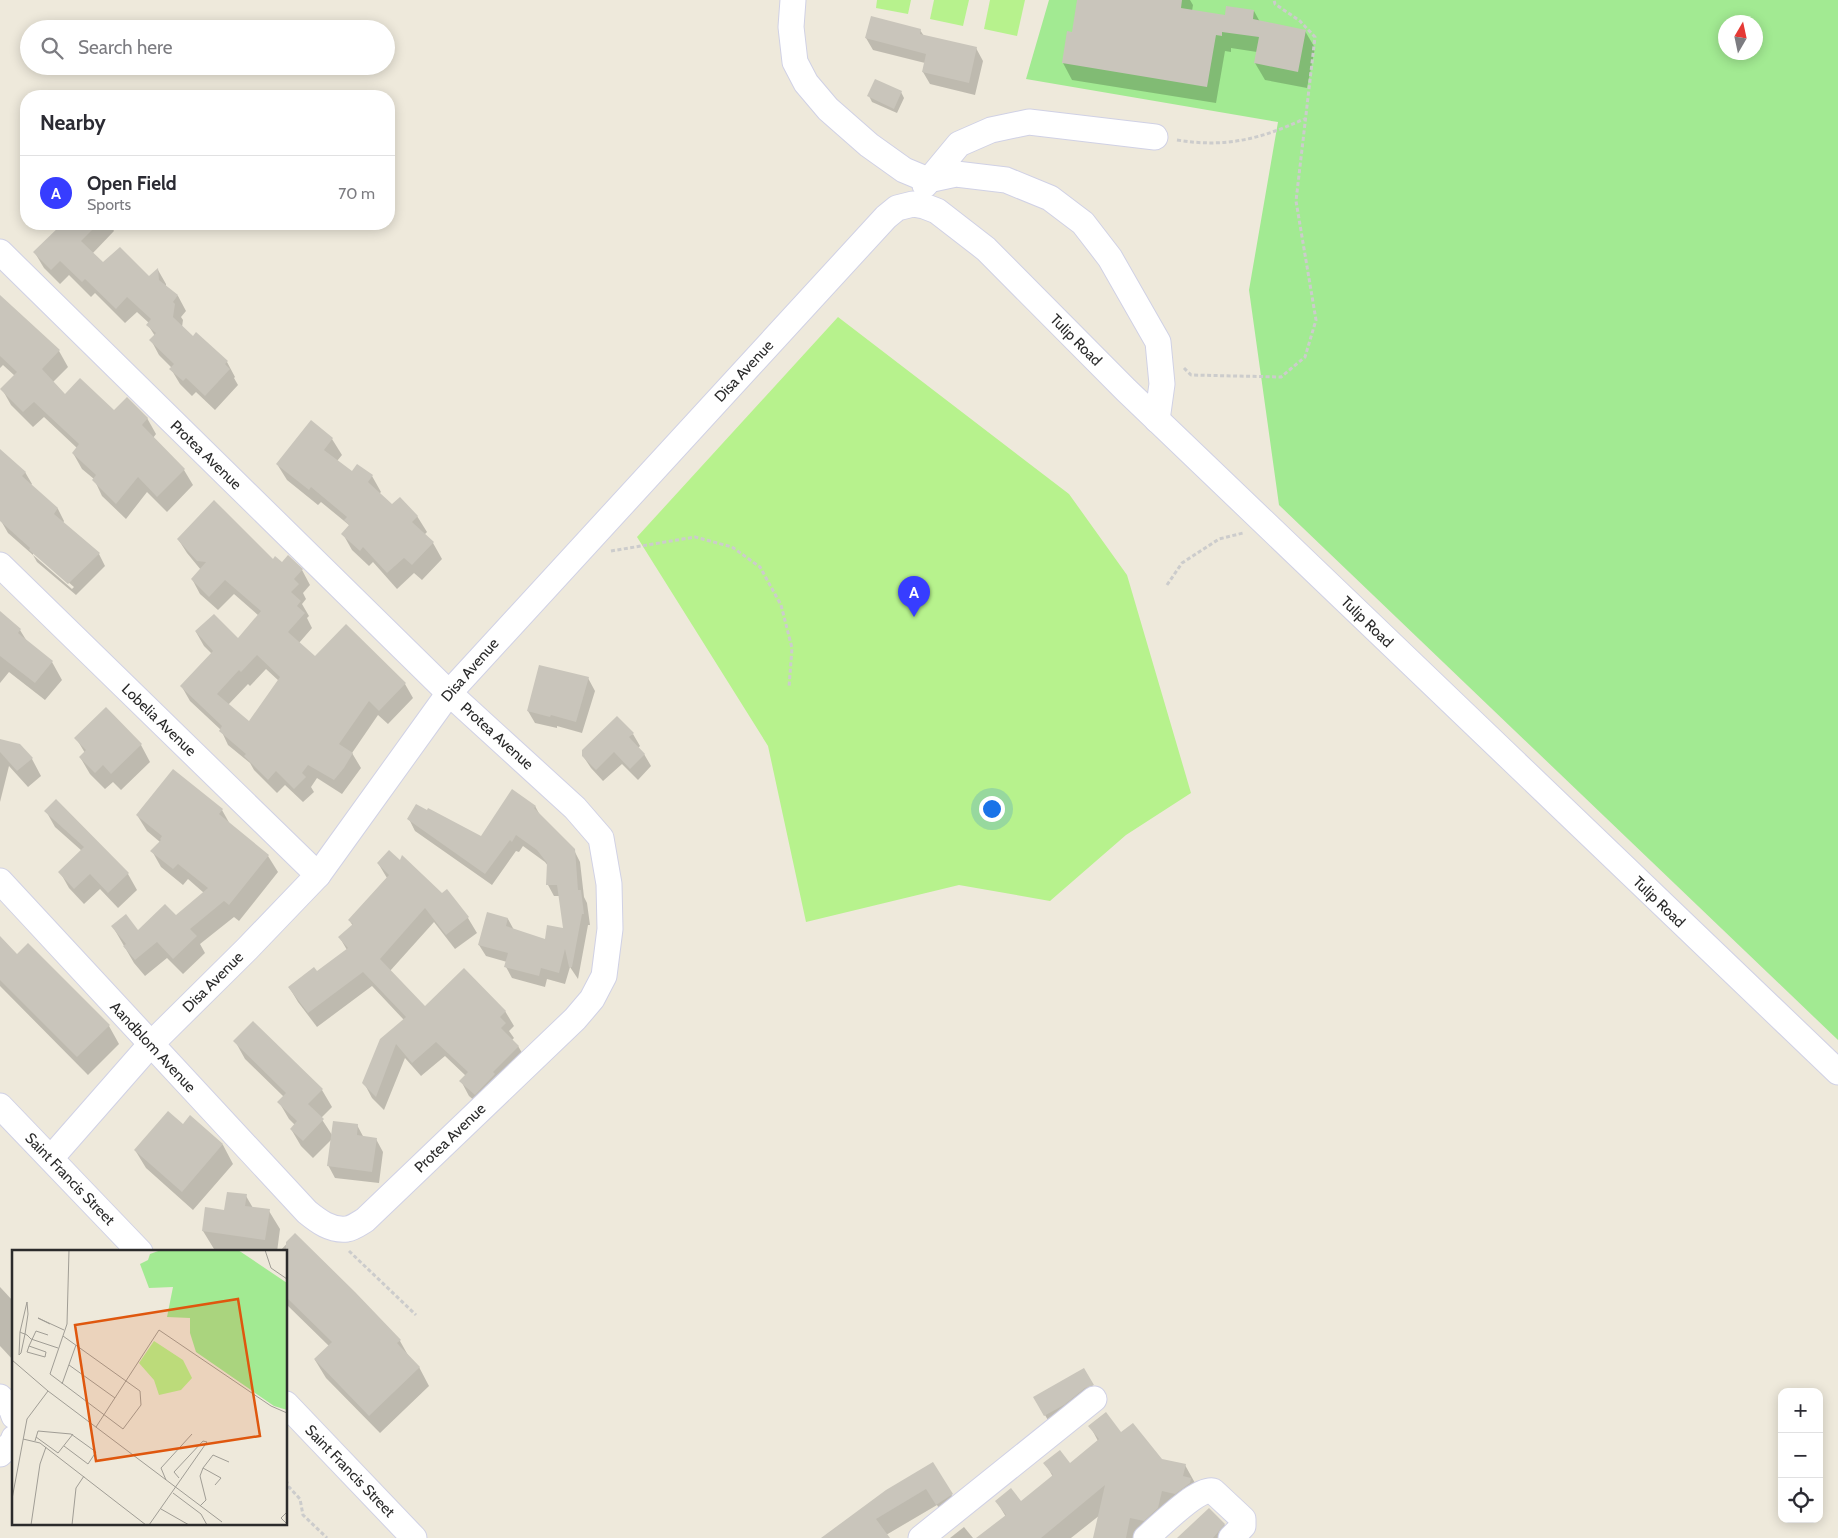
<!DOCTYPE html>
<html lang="en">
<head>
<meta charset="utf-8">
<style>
  :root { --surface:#fff; --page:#f2f2f3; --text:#2b2b33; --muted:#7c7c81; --line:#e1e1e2; --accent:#373dff }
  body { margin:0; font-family:Cabin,sans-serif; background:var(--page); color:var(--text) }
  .controls { position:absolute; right:15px; bottom:15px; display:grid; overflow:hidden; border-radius:10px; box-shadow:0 2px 12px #0003 }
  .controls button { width:45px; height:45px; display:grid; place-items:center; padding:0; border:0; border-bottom:1px solid var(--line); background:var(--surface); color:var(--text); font:25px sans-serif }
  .compass { position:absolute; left:1718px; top:15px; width:45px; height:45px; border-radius:50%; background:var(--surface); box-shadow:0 2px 12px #0003; rotate:9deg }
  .you { position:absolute; left:991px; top:808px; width:18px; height:18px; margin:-12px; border:4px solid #fff; border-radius:50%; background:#1a73e8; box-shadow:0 0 0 8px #1a73e833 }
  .badge { display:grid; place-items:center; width:32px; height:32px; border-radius:50%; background:var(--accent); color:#fff; font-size:16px; font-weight:700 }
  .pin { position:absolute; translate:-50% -41px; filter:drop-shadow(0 1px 2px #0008) }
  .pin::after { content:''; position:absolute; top:26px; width:18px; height:15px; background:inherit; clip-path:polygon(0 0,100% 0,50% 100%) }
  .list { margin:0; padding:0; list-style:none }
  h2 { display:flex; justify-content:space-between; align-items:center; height:65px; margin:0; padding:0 20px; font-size:21px }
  h2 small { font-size:16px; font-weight:400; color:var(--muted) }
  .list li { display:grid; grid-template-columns:32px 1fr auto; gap:15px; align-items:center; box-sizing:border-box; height:75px; padding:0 20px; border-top:1px solid var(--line) }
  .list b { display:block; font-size:19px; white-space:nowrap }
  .list p { margin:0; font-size:16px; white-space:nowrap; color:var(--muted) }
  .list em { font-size:16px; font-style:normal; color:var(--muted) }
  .icon { flex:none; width:28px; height:28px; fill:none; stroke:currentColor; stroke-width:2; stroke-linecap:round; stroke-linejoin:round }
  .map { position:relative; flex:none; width:1838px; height:1538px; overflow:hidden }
  .search { position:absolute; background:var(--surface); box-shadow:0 2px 12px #0003; left:20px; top:20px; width:375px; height:55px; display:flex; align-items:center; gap:12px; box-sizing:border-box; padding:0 18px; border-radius:28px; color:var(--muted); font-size:19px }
  .panel { position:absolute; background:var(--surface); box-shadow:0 2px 12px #0003; left:20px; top:90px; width:375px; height:140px; border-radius:20px }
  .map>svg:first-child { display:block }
</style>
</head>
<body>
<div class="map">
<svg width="1838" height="1538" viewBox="0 0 1838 1538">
  <rect width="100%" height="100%" fill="#eee9db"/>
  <path fill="#a2ea92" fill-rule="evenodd" d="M1049,0H1838V1040L1279,505L1249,290L1278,122L1026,79ZM1726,22H1756V52H1726Z"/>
  <g fill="#b7f28d">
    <path d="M877,0H911L908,14L876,8Z"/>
    <path d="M934,0H969L963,26L930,19Z"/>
    <path d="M990,0H1025L1017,36L984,29Z"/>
    <path d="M838,317L1069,494L1127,575L1191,793L1126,835L1050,901L959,885L806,922L768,746L637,537Z"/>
  </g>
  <g fill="#0003" fill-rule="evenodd">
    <path d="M1078,0H1190L1193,5L1192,11L1226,16L1254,11L1260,22L1305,31L1315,48L1307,88L1265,80L1255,63L1257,52L1231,48V52L1225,51L1216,103L1072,80L1063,63L1073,34Z"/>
    <path d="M920,30L924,36L976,48L983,61L975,95L930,84L923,72L925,63L873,50L866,38Z"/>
    <path d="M901,92L904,98L897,113L872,102L869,96Z"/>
    <path d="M59,224H110L114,231L92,254L103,264L149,277L158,270L166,284V288L178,296L186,311L181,317L183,320L182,327L193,338L227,362L235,377L234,378L238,385L215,410L196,392L192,396L180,384L171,369L172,368L159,355L151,340L155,336L148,325L149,323L137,312L125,323L95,293L91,297L69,275L60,284L44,268L35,253L61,226Z"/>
    <path d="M0,299L59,351L68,367L53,382L65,395L114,412L147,418L156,434L153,438L184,470L193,485L167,512L147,492L126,519L102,496L94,479L82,469L73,453L77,448L44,417L33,427L11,405L2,389L15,376L3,365L0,368Z"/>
    <path d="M312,422L332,439L342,455L337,461L352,473L372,476L381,492L379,494L392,506L417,516L427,532L424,535L433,543L442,559L422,580L414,573L397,589L373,562L369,566L352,550L343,534L350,527L349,525L321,502L318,505L287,480L277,464Z"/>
    <path d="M0,456L25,472L32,484L30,486L58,509L64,521L63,523L99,554L105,566L76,595L37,562L33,555L72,589L74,587L33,552V555L8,533L0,519Z"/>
    <path d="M178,539L273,561L302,570L310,585L303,593L306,599L302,604L309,616L307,618L312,628L299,643L315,657L346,626L405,684L413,698L388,724L378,715L352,753L361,768L342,794L317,778L311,787L314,792L303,802L285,785L277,793L254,770L250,763L228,745L221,730L190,701L182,687L212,654L204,646L196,632L238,640L259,616L234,594L218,610L200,594L192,579L201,570L187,553ZM266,669L279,681L249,723L228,705L248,684L250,686Z"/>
    <path d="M0,612L20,630L28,643L52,662L62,680L45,700L9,672L0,683Z"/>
    <path d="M588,678L595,691L582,733L557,726V728L535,723L528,711Z"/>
    <path d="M633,734L640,746L638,748L644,754L651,766L638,780L622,764L603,781L591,768L583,756Z"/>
    <path d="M76,738L141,745L150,762L121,790L113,782L105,789L90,774L80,757L85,753Z"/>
    <path d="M0,741L32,759L41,776L28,787L9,766L0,802Z"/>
    <path d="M535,806L541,817L574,850L580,862L584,897L587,903L590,925H588L578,979L570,967L565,984L547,979L545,987L512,978L506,967L507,962L486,956L479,945L488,914L508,919L514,930L546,941L565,929L560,896H554L548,885V866L545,862L523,846L519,852L516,851L492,885L415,831L409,819L481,838Z"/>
    <path d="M222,810L231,826L268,856L278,872L239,921L234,917L200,944L205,953L183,974L167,958L145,976L134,963L113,927L138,932L176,917L204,893L188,879L183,885L161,867L152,851L160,842L147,831L137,815Z"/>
    <path d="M46,811L128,874L137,890L118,908L100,889L84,904L69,888L60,872L82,851L55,827Z"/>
    <path d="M378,863L442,894L447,891L468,918L477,933L455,949L434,922L390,971L425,1008L505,1011L514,1026L509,1031L514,1038L512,1040L518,1046L527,1061L484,1109L469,1096L461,1081L466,1076L445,1056L421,1076L405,1058L384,1110L372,1098L364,1083L404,1020L372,986L317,1027L298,1002L289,987L317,973L347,950L340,938L353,926L349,920L387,878Z"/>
    <path d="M0,938L17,955L109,1026L119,1044L88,1075L0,986Z"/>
    <path d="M235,1041L322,1090L332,1107L321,1118L332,1135L357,1125L364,1138L376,1139L383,1152L379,1183L335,1178L328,1165L332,1139L313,1158L301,1146L291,1129L295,1125L289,1119L279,1102L284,1097L245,1059Z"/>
    <path d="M190,1117L223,1145L233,1164L193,1210L146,1168L135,1150L183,1125Z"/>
    <path d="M246,1196L253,1208L269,1211L280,1229L277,1252H231L214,1249L203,1231Z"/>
    <path d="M295,1235L354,1293L400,1341L409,1357L419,1367L429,1386L380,1433L326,1378L315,1360L329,1346L286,1304V1252H279Z"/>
    <path d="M0,1287L14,1302V1361L0,1346Z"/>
    <path d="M1084,1370L1099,1397L1052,1427L1035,1398Z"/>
    <path d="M1090,1426L1121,1433L1161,1460L1185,1465L1195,1483L1194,1486L1139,1538H1094L1100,1515L1071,1538H978L1006,1517L997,1502L1021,1503L1053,1477L1045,1463L1069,1465L1098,1441Z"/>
    <path d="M933,1464L961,1511L946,1520L937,1505L886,1535L888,1538H822Z"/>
    <path d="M1224,1524L1231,1536L1230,1538H1181Z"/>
    <path d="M964,1527L973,1538H950Z"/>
  </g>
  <g fill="#c9c5bb" fill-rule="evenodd">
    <path d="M1077,0H1182L1181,8L1225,15L1226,6L1254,10L1253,19L1306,30L1298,72L1254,63L1259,37L1222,32V36L1216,35L1207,87L1062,63L1067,31L1072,32Z"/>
    <path d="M871,16L921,29L920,34L977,47L969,83L922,72L926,54L865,38Z"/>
    <path d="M875,79L902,91L894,109L867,96Z"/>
    <path d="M62,224H98L81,241L103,262L120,247L149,276L158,268L159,280L178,295L173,302L175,304L173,317L193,336L196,332L228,361L225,364L230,369L205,396L186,378L183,381L169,369L174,364L149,340L156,333L146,325L151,319L127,297L116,309L85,279L82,282L60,261L51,270L33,252Z"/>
    <path d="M0,295L60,350L42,369L65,394L80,378L114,410L127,397L148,418L142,425L185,469L157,497L138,477L116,504L92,480L96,475L72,453L79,444L34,402L23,412L0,389L17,372L0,356Z"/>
    <path d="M311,420L333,438L324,450L352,471L357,464L373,475L368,482L392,504L400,497L418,516L412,522L434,542L412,565L404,558L387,573L363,547L360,551L341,534L349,525L344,520L347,517L311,487L309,490L276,464Z"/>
    <path d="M0,449L26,472L22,476L58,508L54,514L100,553L68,584L29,550L30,548L0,521Z"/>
    <path d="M214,500L273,559L275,556L282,562L288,555L303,569L294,579L299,584L291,592L301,601L297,606L305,613L288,632L315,656L346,624L406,683L379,711L369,701L339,744L353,753L344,768L334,780L308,765L302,773L306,777L294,789L276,771L268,780L244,756L246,754L219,731L222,726L180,686L213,651L195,631L214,614L238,638L261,611L225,580L209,597L191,579L206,562L197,561L177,539ZM257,655L280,677L249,721L217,694L239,670L241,672Z"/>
    <path d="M0,611L21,629L18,633L53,661L35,683L0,656Z"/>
    <path d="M539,665L589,677L576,722L551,715L550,717L527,711Z"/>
    <path d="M106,707L142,744L111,774L103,765L95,773L79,757L86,750L74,738Z"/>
    <path d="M617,716L634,733L629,737L645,754L630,769L614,752L596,770L582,756V750Z"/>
    <path d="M0,739L20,744L33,758L17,771L0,752Z"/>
    <path d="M173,769L223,809L219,814L269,855L229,905L224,901L190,929L197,936L173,959L157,942L135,960L123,946L126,944L111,926L126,914L138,930L165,904L176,915L208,888L178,864L173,869L150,851L161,840L160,839L162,836L136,815Z"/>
    <path d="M512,789L536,806L534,808L575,849L578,890H581L584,914H582L572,967H569L565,949L559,973L541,968L539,976L504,967L508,953L478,945L487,912L508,918L506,926L545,939L547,925L563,928L557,885H546L547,863L537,850L516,835L512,842L510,840L485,874L407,819L416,804L427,810L428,808L481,836Z"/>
    <path d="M56,799L129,873L108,893L90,874L74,889L58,872L84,847L44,811Z"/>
    <path d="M389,850L400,860L402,855L442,893L447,889L469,917L446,935L425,908L380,959L425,1006L464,968L506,1011L500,1017L506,1023L501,1028L519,1046L493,1072L495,1074L475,1095L459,1081L468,1072L436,1042L412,1063L396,1044L376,1097L362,1083L380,1039L406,1017L363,972L308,1013L288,987L314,967L317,971L348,948L338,937L353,924L348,920L389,875L377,863Z"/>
    <path d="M0,936L17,954L28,943L110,1025L77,1057L0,980Z"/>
    <path d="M253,1021L323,1089L308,1104L324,1119L303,1141L290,1129L297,1121L277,1102L286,1093L233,1041Z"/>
    <path d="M168,1111L183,1124L190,1115L223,1144L182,1192L134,1150Z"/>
    <path d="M333,1121L358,1124L357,1135L377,1138L372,1172L327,1166Z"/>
    <path d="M227,1192L247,1194L245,1206L270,1209L265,1240L202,1231L205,1207L224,1210Z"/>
    <path d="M295,1233L355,1292L401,1340L397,1343L420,1367L369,1416L314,1359L332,1342L286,1297V1242Z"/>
    <path d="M1084,1368L1094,1385L1085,1388L1064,1405L1044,1416L1033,1397Z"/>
    <path d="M1106,1412L1121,1432L1133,1423L1162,1459L1186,1464L1183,1476L1191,1478L1190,1483L1175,1494L1162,1491L1158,1508L1144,1521L1130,1518L1126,1538H1093L1105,1485L1041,1538H976L1006,1515L995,1501L1011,1488L1021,1501L1053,1475L1043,1463L1060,1450L1070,1463L1099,1439L1088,1426Z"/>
    <path d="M933,1462L953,1494L936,1505L926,1489L876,1519L890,1538H821L886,1490Z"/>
    <path d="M1209,1508L1225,1524L1213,1538H1177Z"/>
  </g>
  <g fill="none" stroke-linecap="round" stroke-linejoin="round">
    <g stroke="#d0d1e5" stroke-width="27">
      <g id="minor">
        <path d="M793,0L791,27L795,62L806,83L828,109L869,145L904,170L928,180L956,174L1006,180L1050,198L1083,223L1110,258L1158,342L1162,384L1157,420"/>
        <path d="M925,185L959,144L991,130L1029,122L1155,137"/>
        <path d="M0,252L449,693L575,808L601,838L609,884L610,929L604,976L592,999L575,1019L365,1220C360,1223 353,1228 347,1229C331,1231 318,1221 307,1212L0,881"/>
        <path d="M0,565L318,875"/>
        <path d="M0,1106L140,1252"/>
        <path d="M51,1158L151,1044L247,949L318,875L449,693L886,217L897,208L913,204L924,206L937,211L986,249L1126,390L1838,1072"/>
        <path d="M0,1397L11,1408L14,1416"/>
        <path d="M286,1404L414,1538"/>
        <path d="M0,1454L12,1443L14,1438"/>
        <path d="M921,1538L1094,1399"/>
        <path d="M1146,1538C1159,1527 1197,1488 1213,1491L1243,1519V1526L1231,1538"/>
      </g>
    </g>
    <g stroke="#ccc" stroke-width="3" stroke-dasharray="4 2.5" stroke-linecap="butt">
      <path d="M1177,140C1225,148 1261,139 1304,119"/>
      <path d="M1184,368L1191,375L1281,377L1305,357L1316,320L1296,201L1315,37L1300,21L1275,4L1274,0"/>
      <path d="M611,551L695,537L732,547L760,567L781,605L792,648L789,687"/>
      <path d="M1167,585L1182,563L1219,539L1243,533"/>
      <path d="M349,1251L416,1315"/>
      <path d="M286,1480L289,1487L300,1499L303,1515L327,1538"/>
    </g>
    <use href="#minor" stroke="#fff" stroke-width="25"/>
  </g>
  <g text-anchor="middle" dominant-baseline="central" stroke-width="4" stroke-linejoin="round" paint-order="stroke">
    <g font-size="15" fill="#2b2b2b" stroke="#fff">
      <text transform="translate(1076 340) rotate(45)">Tulip Road</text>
      <text transform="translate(744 371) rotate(-47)">Disa Avenue</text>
      <text transform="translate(206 455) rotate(44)">Protea Avenue</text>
      <text transform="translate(1367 622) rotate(44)">Tulip Road</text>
      <text transform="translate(470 670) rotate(-49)">Disa Avenue</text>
      <text transform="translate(159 720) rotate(44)">Lobelia Avenue</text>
      <text transform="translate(497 736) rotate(42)">Protea Avenue</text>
      <text transform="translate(1659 902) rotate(44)">Tulip Road</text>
      <text transform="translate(213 982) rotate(-45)">Disa Avenue</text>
      <text transform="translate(153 1047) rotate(47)">Aandblom Avenue</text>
      <text transform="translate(450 1138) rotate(-44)">Protea Avenue</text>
      <text transform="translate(70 1179) rotate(46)">Saint Francis Street</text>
      <text transform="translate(350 1471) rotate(46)">Saint Francis Street</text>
    </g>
  </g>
  <g transform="translate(12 1250)">
    <rect width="275" height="275" fill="#eee9db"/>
    <path d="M149,0H226L275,33V160L262,156L184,102L178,83V68L155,67L161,37L137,38L128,14L136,10L138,4Z" fill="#a2ea92"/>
    <path d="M142,91L171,110L180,128L169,140L147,145L142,130L127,113Z" fill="#b7f28d"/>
    <path fill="none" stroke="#a09d95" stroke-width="1" d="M253,0L259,18L275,29M38,74L26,68L52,80M8,82L7,105L9,103L13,84L16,64L15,52L8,82L10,83L13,84L15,85L19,89L46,98M51,86L128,141L129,155L111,179L38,124L55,74L57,0M17,96L34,102L33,107L15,102ZM17,96L24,81L36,85M0,110L36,141L210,272M57,115L103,148M50,134L64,95M84,177L147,80L259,156L275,163M24,187L46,203L61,184M11,189L28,193L134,275M23,191L26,181L59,184L84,202L76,214L52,196M191,218L201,205L217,212M154,230L149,218L180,184M161,243L189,264L195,275M0,249L15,169L36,141M188,256L194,250L188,226L191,218L209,228L203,235M149,259L177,275M275,262L269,268L275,274M19,275L28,214L34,197M60,275L64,238L72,226M137,275L195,192L191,191L162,222L167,228"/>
    <path fill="#df570e" fill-opacity="0.15" stroke="#df570e" stroke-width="2.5" d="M226,49L248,186L84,211L63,75Z"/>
    <rect width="275" height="275" fill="none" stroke="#2b2b2b" stroke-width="2.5"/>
  </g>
</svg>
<div class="controls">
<button>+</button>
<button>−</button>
<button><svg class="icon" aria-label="locate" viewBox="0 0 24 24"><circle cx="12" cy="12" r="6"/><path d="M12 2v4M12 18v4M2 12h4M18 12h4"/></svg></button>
</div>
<svg class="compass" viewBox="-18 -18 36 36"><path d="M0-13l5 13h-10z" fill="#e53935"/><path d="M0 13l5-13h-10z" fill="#7c7c81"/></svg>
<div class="you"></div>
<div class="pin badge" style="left:914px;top:617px">A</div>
<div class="search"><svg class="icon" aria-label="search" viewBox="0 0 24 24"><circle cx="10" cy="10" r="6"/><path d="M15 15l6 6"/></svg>Search here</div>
<section class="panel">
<h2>Nearby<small></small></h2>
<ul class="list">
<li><span class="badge">A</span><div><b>Open Field</b><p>Sports</p></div><em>70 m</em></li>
</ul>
</section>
</div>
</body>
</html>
